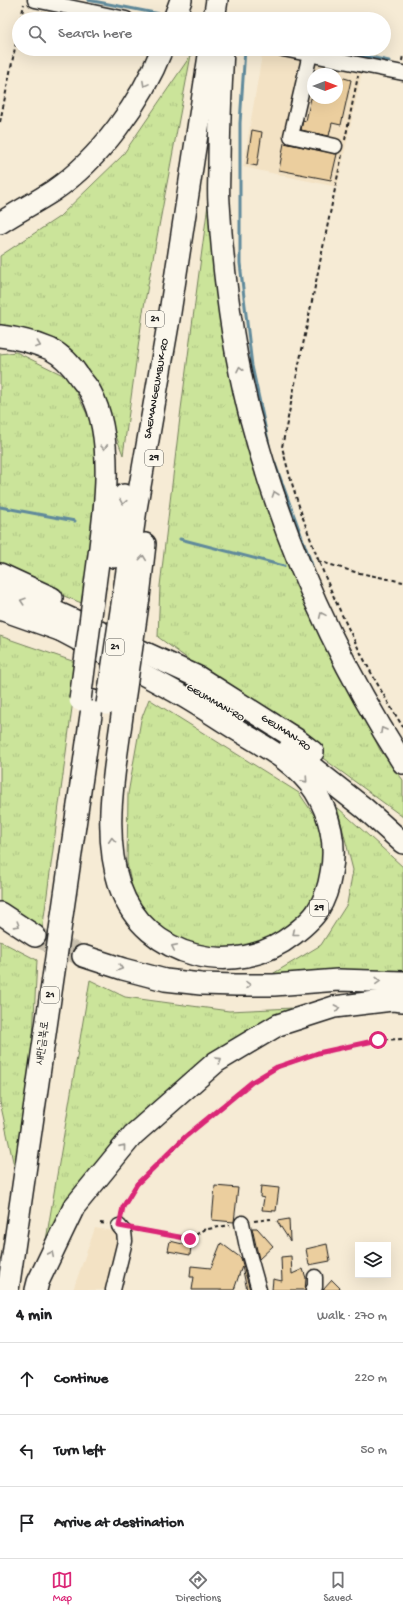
<!DOCTYPE html>
<html lang="en">
<head>
<meta charset="utf-8">
<style>
  :root { --surface:#fff; --page:#f2f2f2; --text:#202124; --muted:#757577; --line:#e0e0e0; --accent:#db2777 }
  body { margin:0; font-family:"Gochi Hand","Poor Story",sans-serif; background:var(--page); color:var(--text) }
  .controls { position:absolute; right:12px; bottom:12px; display:grid; overflow:hidden; border-radius:0px; box-shadow:0 4px 16px #0002 }
  .controls button { width:36px; height:36px; display:grid; place-items:center; padding:0; border:0; border-bottom:1px solid var(--line); background:var(--surface); color:var(--text); font:20px sans-serif }
  .compass { position:absolute; left:307px; top:68px; width:36px; height:36px; border-radius:50%; background:var(--surface); box-shadow:0 4px 16px #0002; rotate:90deg }
  .stop { position:absolute; width:12px; height:12px; margin:-9px; border:3px solid #db2777; border-radius:50%; background:#fff }
  .stop.end { background:#db2777; border-color:#fff; box-shadow:0 1px 4px #0008 }
  .list { margin:0; padding:0; list-style:none }
  h2 { display:flex; justify-content:space-between; align-items:center; height:52px; margin:0; padding:0 16px; font-size:17px }
  h2 small { font-size:13px; font-weight:400; color:var(--muted) }
  .list li { display:grid; grid-template-columns:26px 1fr auto; gap:12px; align-items:center; box-sizing:border-box; height:72px; padding:0 16px; border-top:1px solid var(--line) }
  .list b { display:block; font-size:15px; white-space:nowrap }
  .list em { font-size:13px; font-style:normal; color:var(--muted) }
  .icon { flex:none; width:22px; height:22px; fill:none; stroke:currentColor; stroke-width:2; stroke-linecap:round; stroke-linejoin:round }
  .map { position:relative; flex:none; width:403px; height:1290px; overflow:hidden }
  .search { position:absolute; background:var(--surface); box-shadow:0 4px 16px #0002; left:12px; right:12px; top:12px; height:44px; display:flex; align-items:center; gap:10px; box-sizing:border-box; padding:0 14px; border-radius:22px; color:var(--muted); font-size:15px }
  .sheet { height:268px; background:var(--surface) }
  nav { display:flex; justify-content:space-around; align-items:center; box-sizing:border-box; height:56px; border-top:1px solid var(--line); background:var(--surface); font-size:11px; color:var(--muted) }
  nav a { display:grid; justify-items:center; gap:2px }
  nav .on { color:var(--accent) }
  .map>svg:first-child { display:block }
</style>
</head>
<body>
<div class="map">
<svg width="403" height="1290" viewBox="0 0 403 1290">
  <defs>
    <pattern id="grass-tufts" width="24" height="20" patternUnits="userSpaceOnUse"><rect width="24" height="20" fill="#cbe49a"/><path d="M3 7l-1-3M5 7V3M7 7l1-3M15 17l-1-3M17 17v-4M19 17l1-3" fill="none" stroke="#aec384"/></pattern>
  </defs>
  <rect width="100%" height="100%" fill="#f6ebd5"/>
  <filter id="ink" filterUnits="userSpaceOnUse"><feTurbulence type="fractalNoise" baseFrequency=".025" numOctaves="2"/><feDisplacementMap in="SourceGraphic" scale="8" xChannelSelector="R" yChannelSelector="G"/><feConvolveMatrix kernelMatrix="1 2 1 2 8 2 1 2 1" color-interpolation-filters="sRGB"/></filter>
  <g filter="url(#ink)">
    <g fill="#f3e2c4" fill-rule="evenodd">
      <path d="M263,49H367L337,187L243,167ZM313,74H337V98H313Z"/>
      <path d="M95,1228L130,1234L117,1290H73Z"/>
    </g>
    <g fill="url(#grass-tufts)" stroke="#74805b">
      <path d="M191,55L143,312L123,455L98,387L0,327V256L59,217L122,156Z"/>
      <path d="M212,174L231,366L289,562L380,750L403,780V817L158,637L160,586L181,409Z"/>
      <path d="M16,352L69,378L96,432L97,513L84,604L54,592L0,566V354Z"/>
      <path d="M0,636L78,663L42,932L0,902Z"/>
      <path d="M149,699L299,793L322,827L324,866L313,904L278,936L234,950L194,947L164,932L135,902L127,863L128,794L141,720Z"/>
      <path d="M337,807L403,867V974L264,979L321,945L347,904L353,870Z"/>
      <path d="M0,941L37,960L32,1056L16,1175L0,1102Z"/>
      <path d="M90,980L125,997L229,1011L315,1007L173,1088L44,1252Z"/>
    </g>
    <g fill="none" stroke-linecap="round" stroke-linejoin="round">
      <g stroke="#608a9b" stroke-width="3">
        <path d="M88,0L160,14"/>
        <path d="M245,49L240,123V263L252,366L269,445"/>
        <path d="M333,49L389,61"/>
        <path d="M274,461L312,565"/>
        <path d="M0,507L75,521"/>
        <path d="M180,539L284,566"/>
      </g>
    </g>
    <g fill="#ebce9e" stroke="#1c1c1c">
      <path d="M337,76L351,80L341,125L332,123L329,136L301,130L303,120L306,121L311,98H337Z"/>
      <path d="M252,130L262,132L257,166L247,164Z"/>
      <path d="M284,143L337,154L331,180L279,170Z"/>
      <path d="M215,1186L238,1188L234,1222L212,1220Z"/>
      <path d="M261,1186L279,1188L276,1211L262,1210L264,1198L260,1197Z"/>
      <path d="M289,1219L290,1241L277,1221Z"/>
      <path d="M252,1228H257L273,1246L259,1259Z"/>
      <path d="M170,1241L191,1246L190,1255L168,1251Z"/>
      <path d="M221,1243L241,1258L250,1290H247L242,1266L234,1290H192L194,1277H190L191,1266L211,1268Z"/>
      <path d="M327,1244L330,1261L309,1265L306,1249Z"/>
      <path d="M291,1256L292,1274L303,1269L306,1278L305,1290H272L273,1279L282,1281L281,1257Z"/>
      <path d="M332,1280L342,1290H323Z"/>
    </g>
    <g fill="none" stroke-linecap="round" stroke-linejoin="round">
      <path stroke="#cac2b0" stroke-width="21" stroke-dasharray="21 10" stroke-linecap="butt" d="M35,936L83,956"/>
      <g stroke="#1c1c1c" stroke-width="17">
        <g id="minor">
          <path d="M35,0L126,19"/>
          <path d="M283,49L403,73"/>
          <path d="M310,54L291,136L335,146"/>
          <path d="M242,1223L247,1247L259,1290"/>
          <path d="M113,1290L125,1241L124,1232L119,1226"/>
          <path d="M313,1290L315,1287V1277"/>
        </g>
      </g>
      <g stroke="#1c1c1c" stroke-width="24">
        <g id="highway">
          <path d="M174,19L181,0"/>
          <path d="M214,19L217,0"/>
          <path d="M223,49C221,88 219,127 219,166C219,178 218,191 219,203C223,273 232,344 249,412C281,536 334,655 403,763"/>
          <path d="M0,223C17,212 36,202 53,191C99,160 142,101 162,49"/>
          <path d="M0,336C17,338 33,342 50,349C62,355 73,367 80,378C84,383 88,387 91,393C118,443 102,530 95,585"/>
          <path d="M114,557L124,495"/>
          <path d="M0,574L52,598"/>
          <path id="s1" d="M124,591L136,509L169,319L210,49"/>
          <path id="s2" d="M0,594L56,612L198,677L296,739L313,752"/>
          <path d="M139,597L145,544"/>
          <path d="M0,609L71,634"/>
          <path d="M58,629C99,651 142,673 183,696C200,706 217,717 234,728C262,745 296,762 315,791C330,815 337,845 331,873C329,886 325,899 318,910C313,919 303,927 294,934C236,980 145,959 120,887C101,830 116,765 123,708"/>
          <path d="M289,749L364,808L403,843"/>
          <path d="M0,913L35,936"/>
          <path d="M83,956L123,969L165,980L201,984L236,985H274L338,980L403,982"/>
          <path d="M8,1290L93,701"/>
          <path d="M36,1290L38,1282L74,1207L133,1135L216,1062L278,1025L334,1007L392,1000L403,1001"/>
        </g>
      </g>
      <g stroke="#1c1c1c" stroke-width="2" stroke-dasharray="4 3" stroke-linecap="butt">
        <path d="M21,19L24,4"/>
        <path d="M402,61L403,55"/>
        <path d="M0,122L19,28"/>
        <path d="M345,140L358,76"/>
        <path d="M342,155L282,447C307,546 349,641 403,727"/>
        <path d="M318,561L355,572L403,582"/>
        <path d="M121,1215L123,1207L137,1184L185,1137L252,1082L277,1067L318,1053L378,1040L403,1039"/>
        <path d="M254,1221L271,1219"/>
        <path d="M100,1223L107,1224"/>
        <path d="M135,1229L190,1239L203,1230L230,1225"/>
      </g>
      <use href="#minor" stroke="#fbf7ec" stroke-width="14"/>
      <use href="#highway" stroke="#fbf7ec" stroke-width="21"/>
      <g stroke="#1c1c1c" stroke-width="24" stroke-linecap="butt">
        <g id="highway-bridge">
          <path d="M80,700L95,585"/>
          <path d="M107,704L124,591"/>
          <path d="M123,708L139,597"/>
        </g>
      </g>
      <use href="#highway-bridge" stroke="#fbf7ec" stroke-width="21"/>
    </g>
    <defs><path id="oneway-chevron" d="M-2-3.5L2.5 0L-2 3.5" fill="none" stroke-width="1.6" stroke-linecap="round" stroke-linejoin="round"/></defs>
    <g stroke="#97948e">
      <use href="#oneway-chevron" transform="translate(145 84) rotate(118)"/>
      <use href="#oneway-chevron" transform="translate(38 345) rotate(21)"/>
      <use href="#oneway-chevron" transform="translate(240 369) rotate(-102)"/>
      <use href="#oneway-chevron" transform="translate(104 447) rotate(87)"/>
      <use href="#oneway-chevron" transform="translate(275 494) rotate(-109)"/>
      <use href="#oneway-chevron" transform="translate(123 502) rotate(100)"/>
      <use href="#oneway-chevron" transform="translate(143 558) rotate(-84)"/>
      <use href="#oneway-chevron" transform="translate(23 601) rotate(-162)"/>
      <use href="#oneway-chevron" transform="translate(322 615) rotate(-114)"/>
      <use href="#oneway-chevron" transform="translate(383 730) rotate(-119)"/>
      <use href="#oneway-chevron" transform="translate(305 780) rotate(48)"/>
      <use href="#oneway-chevron" transform="translate(112 840) rotate(-94)"/>
      <use href="#oneway-chevron" transform="translate(17 925) rotate(32)"/>
      <use href="#oneway-chevron" transform="translate(295 933) rotate(141)"/>
      <use href="#oneway-chevron" transform="translate(174 947) rotate(-154)"/>
      <use href="#oneway-chevron" transform="translate(120 968) rotate(17)"/>
      <use href="#oneway-chevron" transform="translate(378 981) rotate(3)"/>
      <use href="#oneway-chevron" transform="translate(248 985) rotate(-1)"/>
      <use href="#oneway-chevron" transform="translate(337 1008) rotate(-11)"/>
      <use href="#oneway-chevron" transform="translate(219 1060) rotate(-33)"/>
      <use href="#oneway-chevron" transform="translate(123 1147) rotate(-51)"/>
      <use href="#oneway-chevron" transform="translate(51 1254) rotate(-64)"/>
    </g>
  </g>
  <g fill="none" stroke-linecap="round" stroke-linejoin="round" filter="url(#ink)">
    <path stroke="#db2777" stroke-width="5" d="M190,1239L119,1226L123,1207L137,1184L185,1137L252,1082L277,1067L318,1053L378,1040"/>
  </g>
  <g text-anchor="middle" dominant-baseline="central" stroke-width="3" stroke-linejoin="round" paint-order="stroke">
    <g fill="#fbf7ec" stroke="#5f5e5a" stroke-width="1">
      <rect x="146" y="311" width="18" height="16" rx="3"/>
      <rect x="145" y="450" width="18" height="16" rx="3"/>
      <rect x="106" y="639" width="18" height="16" rx="3"/>
      <rect x="310" y="900" width="18" height="16" rx="3"/>
      <rect x="41" y="987" width="18" height="16" rx="3"/>
    </g>
    <g font-size="10" font-weight="bold" fill="#1c1c1c">
      <text x="155" y="319">21</text>
      <text x="154" y="458">29</text>
      <text x="115" y="647">21</text>
      <text x="319" y="908">29</text>
      <text x="50" y="995">21</text>
    </g>
    <g font-size="11" fill="#1c1c1c" stroke="#fbf7ec">
      <text stroke="none"><textPath href="#s1" startOffset="205">SAEMANGEUMBUK-RO</textPath></text>
      <text transform="translate(215 703) rotate(30)">GEUMMAN-RO</text>
      <text stroke="none"><textPath href="#s2" startOffset="319">GEUMAN-RO</textPath></text>
      <text transform="translate(43 1043) rotate(-82)">새만금북로</text>
    </g>
  </g>
</svg>
<div class="controls">
<button><svg class="icon" aria-label="layers" viewBox="0 0 24 24"><path d="M12 4l9 5-9 5-9-5zM3 14l9 5 9-5"/></svg></button>
</div>
<svg class="compass" viewBox="-18 -18 36 36"><path d="M0-13l5 13h-10z" fill="#e53935"/><path d="M0 13l5-13h-10z" fill="#757577"/></svg>
<div class="stop" style="left:378px;top:1040px"></div>
<div class="stop end" style="left:190px;top:1239px"></div>
<div class="search"><svg class="icon" aria-label="search" viewBox="0 0 24 24"><circle cx="10" cy="10" r="6"/><path d="M15 15l6 6"/></svg>Search here</div>
</div>
<section class="sheet">
<h2>4 min<small>Walk · 270 m</small></h2>
<ul class="list">
<li><svg class="icon" aria-label="ahead" viewBox="0 0 24 24"><path d="M12 20V5M6 11l6-6 6 6"/></svg><div><b>Continue</b></div><em>220 m</em></li>
<li><svg class="icon" aria-label="left" viewBox="0 0 24 24"><path d="M17 20v-9H6M10 6l-5 5 5 5"/></svg><div><b>Turn left</b></div><em>50 m</em></li>
<li><svg class="icon" aria-label="arrive" viewBox="0 0 24 24"><path d="M6 21V4h12l-3 4 3 4H6"/></svg><div><b>Arrive at destination</b></div></li>
</ul>
</section>
<nav>
<a class="on"><svg class="icon" aria-label="map" viewBox="0 0 24 24"><path d="M3 6l6-2 6 2 6-2v14l-6 2-6-2-6 2zM9 4v14M15 6v14"/></svg>Map</a>
<a><svg class="icon" aria-label="directions" viewBox="0 0 24 24"><path d="M12 3l9 9-9 9-9-9zM9 14v-3h6M13 9l2 2-2 2"/></svg>Directions</a>
<a><svg class="icon" aria-label="saved" viewBox="0 0 24 24"><path d="M7 4h10v16l-5-4-5 4z"/></svg>Saved</a>
</nav>
</body>
</html>
